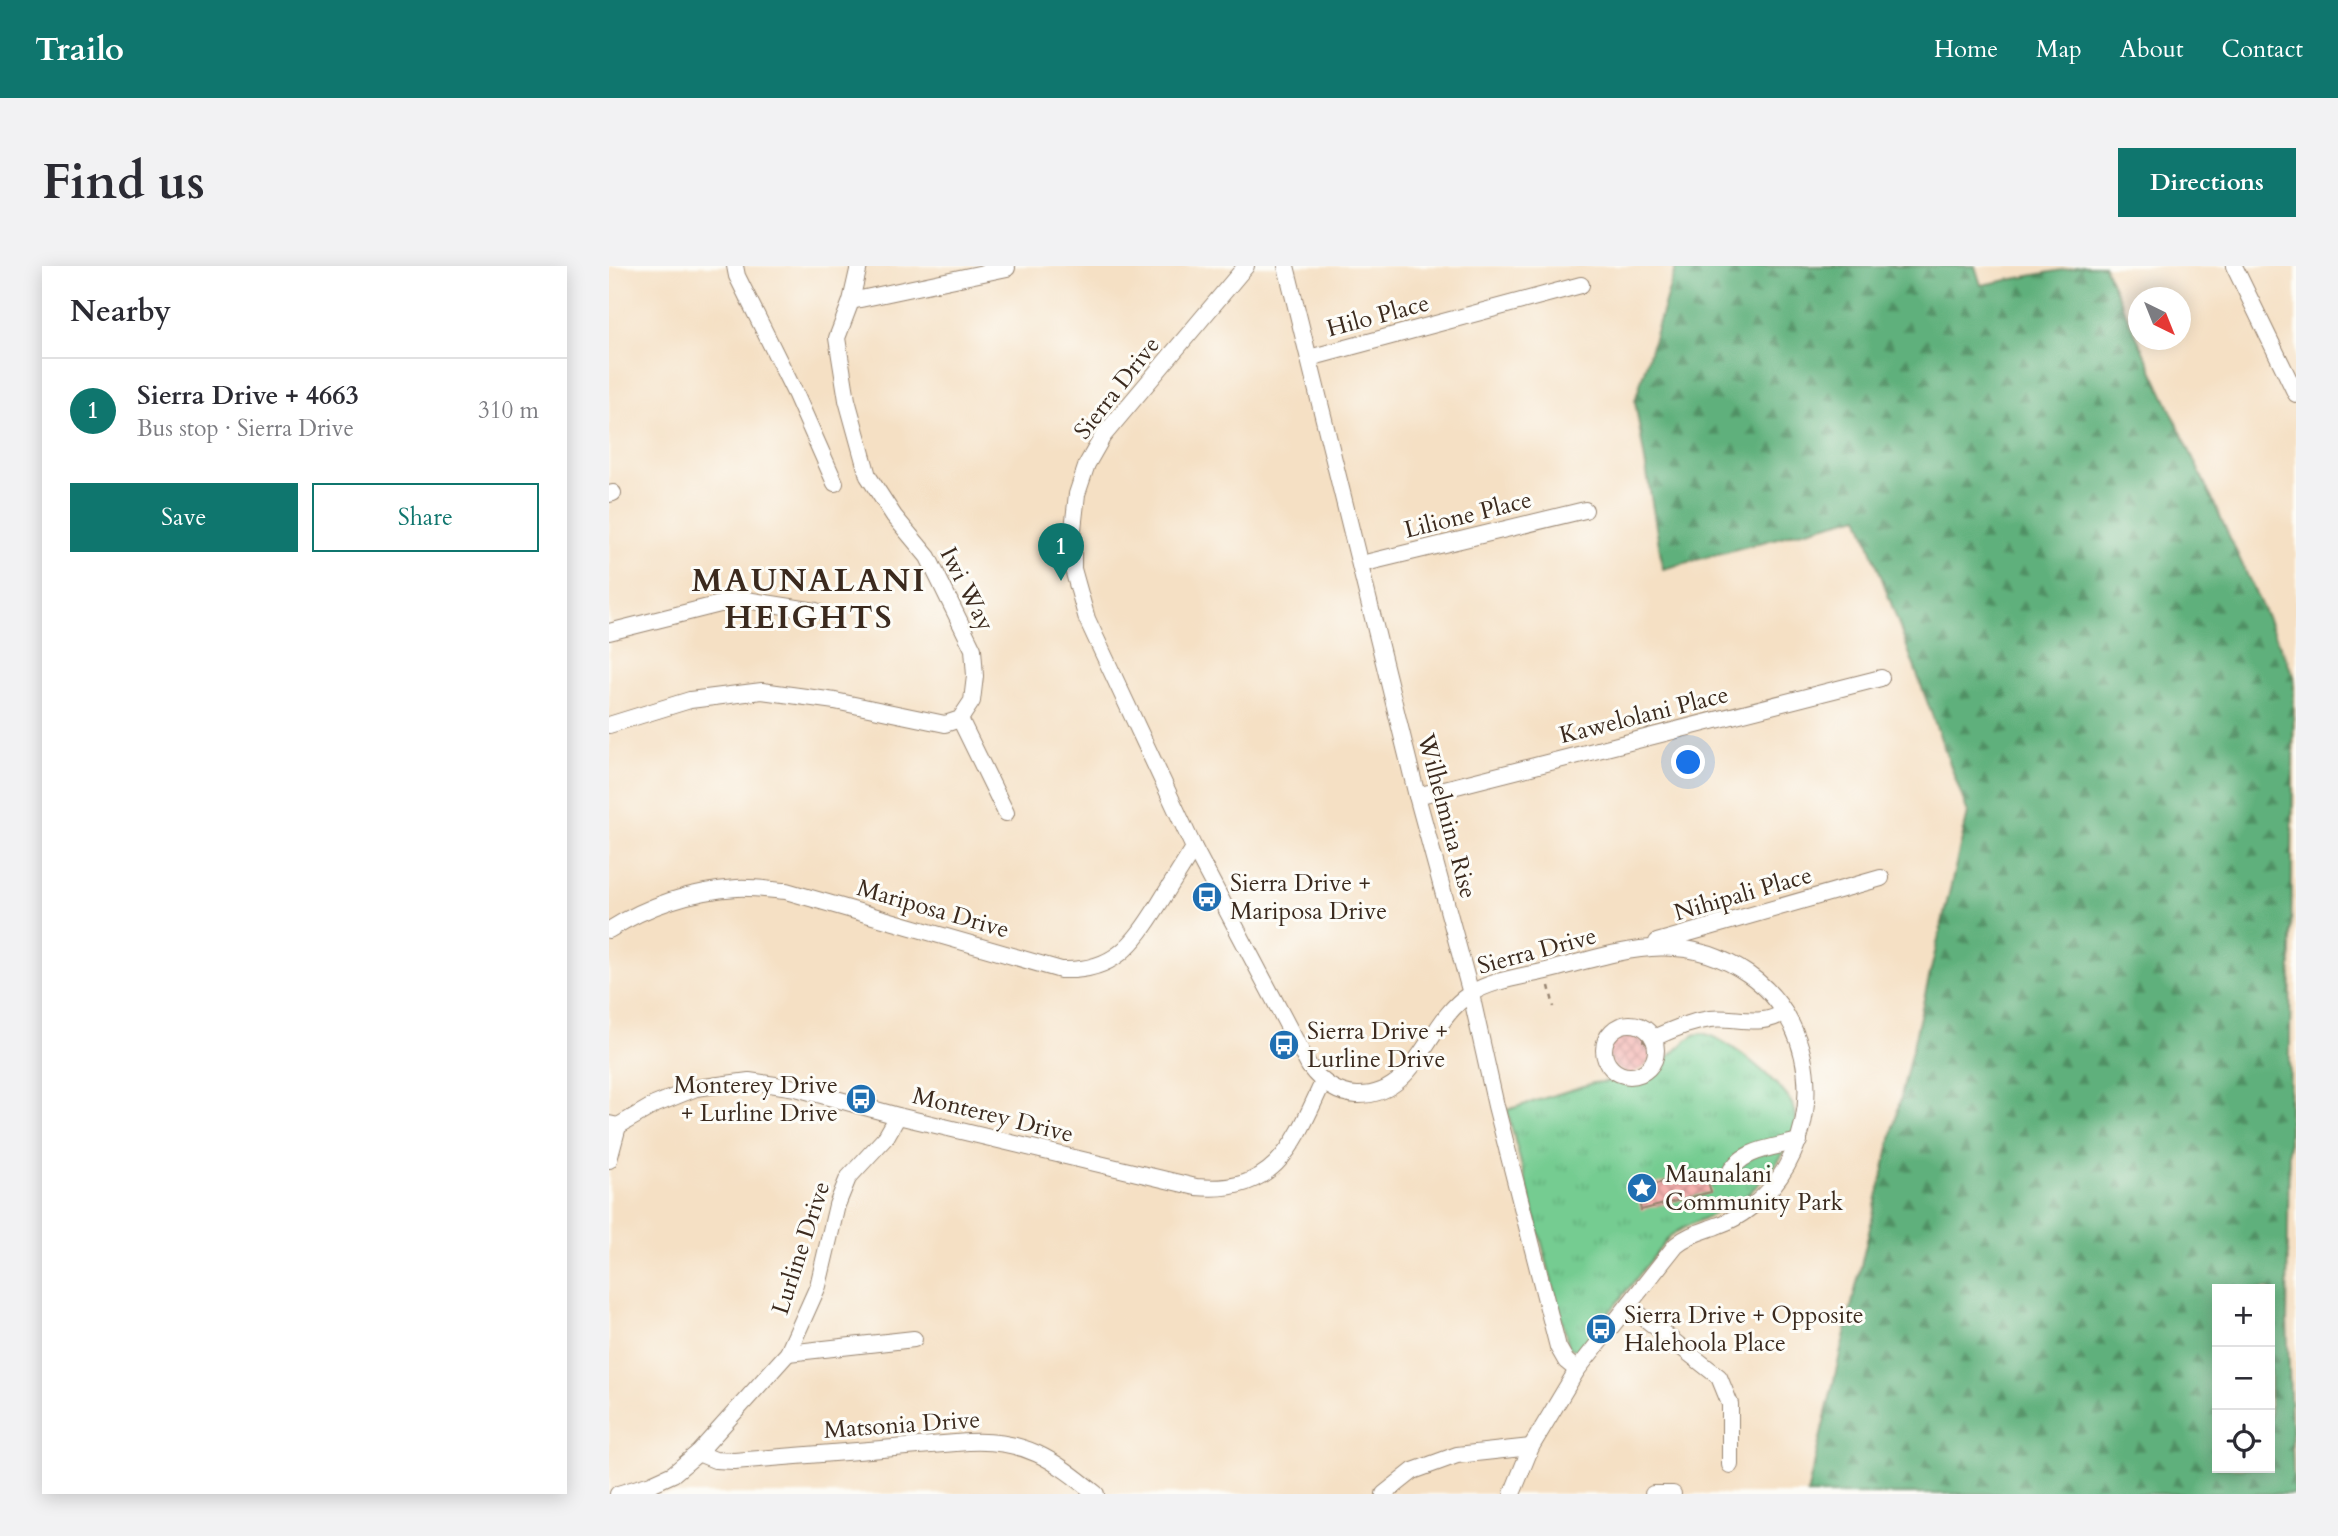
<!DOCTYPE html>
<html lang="en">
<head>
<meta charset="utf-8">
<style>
  :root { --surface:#fff; --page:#f2f2f3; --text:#2b2b33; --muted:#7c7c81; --line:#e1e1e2; --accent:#0f766e }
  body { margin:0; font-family:Cardo,serif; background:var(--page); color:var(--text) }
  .controls { position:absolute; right:21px; bottom:21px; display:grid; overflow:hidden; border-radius:0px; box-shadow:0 4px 18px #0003 }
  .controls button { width:63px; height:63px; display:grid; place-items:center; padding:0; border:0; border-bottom:2px solid var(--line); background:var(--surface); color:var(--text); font:35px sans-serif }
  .compass { position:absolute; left:1519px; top:21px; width:63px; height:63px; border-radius:50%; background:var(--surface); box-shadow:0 4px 18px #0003; rotate:137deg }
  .you { position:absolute; left:1080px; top:497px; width:24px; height:24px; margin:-18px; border:5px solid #fff; border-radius:50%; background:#1a73e8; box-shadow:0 0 0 10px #1a73e833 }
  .badge { display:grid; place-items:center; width:46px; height:46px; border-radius:50%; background:var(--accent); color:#fff; font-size:23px; font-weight:700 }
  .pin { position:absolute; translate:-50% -58px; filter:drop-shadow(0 2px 4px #0008) }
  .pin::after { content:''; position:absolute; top:37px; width:24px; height:21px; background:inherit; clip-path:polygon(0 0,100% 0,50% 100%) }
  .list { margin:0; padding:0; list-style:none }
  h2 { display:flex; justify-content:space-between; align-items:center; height:91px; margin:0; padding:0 28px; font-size:30px }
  h2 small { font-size:23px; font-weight:400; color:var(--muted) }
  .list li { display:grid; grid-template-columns:46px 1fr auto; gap:21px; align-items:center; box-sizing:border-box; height:105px; padding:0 28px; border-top:2px solid var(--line) }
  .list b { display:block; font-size:26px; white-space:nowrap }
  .list p { margin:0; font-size:23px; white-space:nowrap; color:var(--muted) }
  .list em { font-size:23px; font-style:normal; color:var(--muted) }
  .actions { display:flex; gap:14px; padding:21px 28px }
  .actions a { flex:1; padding:16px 0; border:2px solid var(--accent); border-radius:0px; text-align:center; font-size:24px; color:var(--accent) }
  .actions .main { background:var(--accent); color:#fff }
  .icon { flex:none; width:38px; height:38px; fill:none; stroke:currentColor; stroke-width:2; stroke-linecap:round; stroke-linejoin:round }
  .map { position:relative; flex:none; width:1687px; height:1228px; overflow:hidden; border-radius:0px }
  header { display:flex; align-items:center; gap:42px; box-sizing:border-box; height:98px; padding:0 35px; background:var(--accent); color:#fff }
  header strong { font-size:33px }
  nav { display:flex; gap:38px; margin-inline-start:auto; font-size:24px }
  .intro { display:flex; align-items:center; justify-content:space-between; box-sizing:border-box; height:168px; padding:0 42px }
  h1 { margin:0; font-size:49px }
  .button { padding:18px 32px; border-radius:0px; background:var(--accent); color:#fff; font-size:24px; font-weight:700 }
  main { display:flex; gap:42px; padding:0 42px }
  aside { flex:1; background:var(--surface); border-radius:0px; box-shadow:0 4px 18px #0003 }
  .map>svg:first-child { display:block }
</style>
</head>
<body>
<header>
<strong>Trailo</strong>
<nav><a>Home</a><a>Map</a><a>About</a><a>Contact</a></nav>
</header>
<div class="intro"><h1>Find us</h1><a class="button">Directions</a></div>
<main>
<aside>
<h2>Nearby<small></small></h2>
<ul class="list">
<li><span class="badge">1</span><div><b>Sierra Drive + 4663</b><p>Bus stop · Sierra Drive</p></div><em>310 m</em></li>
</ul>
<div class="actions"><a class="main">Save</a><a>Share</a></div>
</aside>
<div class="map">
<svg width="1687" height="1228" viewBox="0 0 1687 1228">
  <defs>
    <pattern id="forest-firs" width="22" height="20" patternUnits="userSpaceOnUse" patternTransform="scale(1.75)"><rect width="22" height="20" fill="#5fb07b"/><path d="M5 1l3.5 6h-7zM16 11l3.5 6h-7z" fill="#508f64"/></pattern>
    <pattern id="park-tufts" width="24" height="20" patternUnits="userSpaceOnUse" patternTransform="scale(1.75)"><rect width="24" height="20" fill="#74cc91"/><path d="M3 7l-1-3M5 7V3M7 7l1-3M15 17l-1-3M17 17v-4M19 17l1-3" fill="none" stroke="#65af7d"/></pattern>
    <pattern id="building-cross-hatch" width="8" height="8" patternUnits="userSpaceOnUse" patternTransform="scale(1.75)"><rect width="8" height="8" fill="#f4b0ae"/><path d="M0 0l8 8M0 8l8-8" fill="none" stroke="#c78f8d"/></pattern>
  </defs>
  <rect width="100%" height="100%" fill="#fdfcf7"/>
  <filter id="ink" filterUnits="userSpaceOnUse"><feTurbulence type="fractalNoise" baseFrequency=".0143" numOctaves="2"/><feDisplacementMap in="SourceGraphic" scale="14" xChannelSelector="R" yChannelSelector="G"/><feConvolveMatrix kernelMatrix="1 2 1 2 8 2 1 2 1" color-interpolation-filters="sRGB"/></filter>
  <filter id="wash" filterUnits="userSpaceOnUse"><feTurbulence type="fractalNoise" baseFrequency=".00686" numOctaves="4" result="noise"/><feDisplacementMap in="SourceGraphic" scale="28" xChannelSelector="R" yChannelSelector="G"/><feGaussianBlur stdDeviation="1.57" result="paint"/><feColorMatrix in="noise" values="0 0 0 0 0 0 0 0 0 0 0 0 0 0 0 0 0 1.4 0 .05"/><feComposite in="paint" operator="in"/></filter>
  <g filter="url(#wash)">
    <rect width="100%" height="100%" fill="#f5e0c4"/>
    <path fill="url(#forest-firs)" stroke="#4d6d4c" stroke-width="2" fill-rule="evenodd" d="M1067,0H1366L1372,19L1474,0H1495L1685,410L1678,1055L1685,1228H1198L1359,547L1250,250L1054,303L1026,135ZM1608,1023H1661V1202H1608Z"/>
    <path fill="url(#park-tufts)" stroke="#587b58" stroke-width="2" d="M1094,767C1118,774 1150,800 1168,819C1176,827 1186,838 1187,850C1190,879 1149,922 1128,936C1107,950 1082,955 1061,970L973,1081L969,1085L960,1081L898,844L984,817L1032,812L1041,808L1077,775L1085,769Z"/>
    <g id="blocks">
      <g fill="url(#building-cross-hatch)">
        <path d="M1024,761L1035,767L1034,775L1043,782V788L1037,800L1024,807H1017L1004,800L998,788V780L1005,768L1011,764Z"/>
        <path d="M1096,905L1102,926L1032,944L1027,923Z"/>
      </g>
    </g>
  </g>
  <g filter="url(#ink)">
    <use href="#blocks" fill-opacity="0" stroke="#988571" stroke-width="2"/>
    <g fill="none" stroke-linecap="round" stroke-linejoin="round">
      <g stroke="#988571" stroke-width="18">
        <g id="minor">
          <path d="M126,0L128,10L187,129L226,217"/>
          <path d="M637,0L494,170L478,198L468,228L464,263V303L478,353L585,582L700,800C712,816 727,828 748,829C809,831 817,755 861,728C883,714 912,711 937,705C1009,687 1071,661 1139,708C1217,762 1216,884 1142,941C1133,948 1122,955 1110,959C1095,965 1080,968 1067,979L968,1104L922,1181L903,1228"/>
          <path d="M677,0L808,530L862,728L887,840L949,1081L957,1095L968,1104"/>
          <path d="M1625,0L1687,128"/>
          <path d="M242,35L398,2"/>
          <path d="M700,92L972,19"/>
          <path d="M0,228L4,227"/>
          <path d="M752,298L976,244"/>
          <path d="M0,366L131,333L207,345"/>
          <path d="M351,453L397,547"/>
          <path d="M0,459L81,434L153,425L226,435L336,458L351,453L363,435L366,410L364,383L319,291L285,250L259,210L238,134L228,72L242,35L250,0"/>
          <path d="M808,530L1272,412"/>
          <path d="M0,664C38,640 83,625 128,622C144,621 161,624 177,625L452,704C505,706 524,679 550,638C561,620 573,601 585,582"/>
          <path d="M1048,676L1272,612"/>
          <circle cx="1021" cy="784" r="26"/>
          <path d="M1044,772C1063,764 1080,756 1101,753C1126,750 1153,762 1175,746"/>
          <path d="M0,858L9,860L45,839L87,822L140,815L187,822L289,850L587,921C667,929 686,877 714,816"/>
          <path d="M0,894L9,860"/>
          <path d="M1119,910C1131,883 1164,882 1190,875"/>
          <path d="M1020,1040L1110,1111L1121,1138V1199"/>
          <path d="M179,1087L305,1073"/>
          <path d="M89,1187L106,1194L125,1195L359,1176C416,1173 444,1193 487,1228"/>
          <path d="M9,1228L42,1218L64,1208L89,1187L179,1087L209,1020L228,939L239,912L277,871L289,850"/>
          <path d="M775,1228L804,1205L848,1189L922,1181"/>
          <path d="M1044,1228H1064"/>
        </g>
      </g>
      <path stroke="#988571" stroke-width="2.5" stroke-dasharray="5 5" stroke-linecap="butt" d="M940,720L945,741"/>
      <use href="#minor" stroke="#fff" stroke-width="16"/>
    </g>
  </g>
  <defs>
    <g id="bus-disc" transform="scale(1.575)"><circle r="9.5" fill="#1f6fb2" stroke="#fdfcf7"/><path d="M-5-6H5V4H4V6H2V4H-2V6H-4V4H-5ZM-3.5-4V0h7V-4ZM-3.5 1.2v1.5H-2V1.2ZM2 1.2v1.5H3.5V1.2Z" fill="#fff"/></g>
    <g id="sight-disc" transform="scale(1.575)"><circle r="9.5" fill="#1f6fb2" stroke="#fdfcf7"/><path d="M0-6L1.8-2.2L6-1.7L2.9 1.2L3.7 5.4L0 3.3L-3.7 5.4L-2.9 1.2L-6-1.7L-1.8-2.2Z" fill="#fff"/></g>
  </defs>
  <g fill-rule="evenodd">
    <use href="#bus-disc" x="598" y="631"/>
    <use href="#bus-disc" x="675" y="779"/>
    <use href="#bus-disc" x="252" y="833"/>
    <use href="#sight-disc" x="1033" y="922"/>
    <use href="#bus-disc" x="992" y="1063"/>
  </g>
  <g text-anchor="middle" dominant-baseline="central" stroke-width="6" stroke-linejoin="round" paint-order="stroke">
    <g font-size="24" fill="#3b2a1e" stroke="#fdfcf7">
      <text transform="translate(769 50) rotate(-15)">Hilo Place</text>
      <text transform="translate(508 122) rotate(-52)">Sierra Drive</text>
      <text transform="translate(859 249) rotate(-14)">Lilione Place</text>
      <text transform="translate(358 323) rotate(63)">Iwi Way</text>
      <text transform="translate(1035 449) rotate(-14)">Kawelolani Place</text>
      <text transform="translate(838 550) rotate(75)">Wilhelmina Rise</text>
      <text transform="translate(1134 628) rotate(-16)">Nihipali Place</text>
      <text transform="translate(324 643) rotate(16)">Mariposa Drive</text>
      <text transform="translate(928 685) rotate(-15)">Sierra Drive</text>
      <text transform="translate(384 849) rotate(14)">Monterey Drive</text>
      <text transform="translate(192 982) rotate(-72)">Lurline Drive</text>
      <text transform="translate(293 1159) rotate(-4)">Matsonia Drive</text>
    </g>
    <g font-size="24" fill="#3b2a1e" stroke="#fdfcf7" text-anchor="start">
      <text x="621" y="617">Sierra Drive +<tspan x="621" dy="28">Mariposa Drive</tspan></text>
      <text x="698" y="765">Sierra Drive +<tspan x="698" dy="28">Lurline Drive</tspan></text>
      <text x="229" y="819" text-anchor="end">Monterey Drive<tspan x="229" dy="28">+ Lurline Drive</tspan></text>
      <text x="1056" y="908">Maunalani<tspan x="1056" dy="28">Community Park</tspan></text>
      <text x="1015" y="1049">Sierra Drive + Opposite<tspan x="1015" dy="28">Halehoola Place</tspan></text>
    </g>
    <g font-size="32" font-weight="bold" letter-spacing="2" fill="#3b2a1e" stroke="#fdfcf7">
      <text x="200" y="315">MAUNALANI<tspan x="200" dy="37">HEIGHTS</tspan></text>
    </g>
  </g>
</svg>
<div class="controls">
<button>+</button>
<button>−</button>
<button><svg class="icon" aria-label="locate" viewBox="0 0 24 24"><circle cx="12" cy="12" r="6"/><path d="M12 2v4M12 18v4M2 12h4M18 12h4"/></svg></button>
</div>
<svg class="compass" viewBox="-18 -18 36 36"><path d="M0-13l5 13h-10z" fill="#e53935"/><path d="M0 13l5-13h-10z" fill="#7c7c81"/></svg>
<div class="you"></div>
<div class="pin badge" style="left:452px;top:315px">1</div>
</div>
</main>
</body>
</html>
